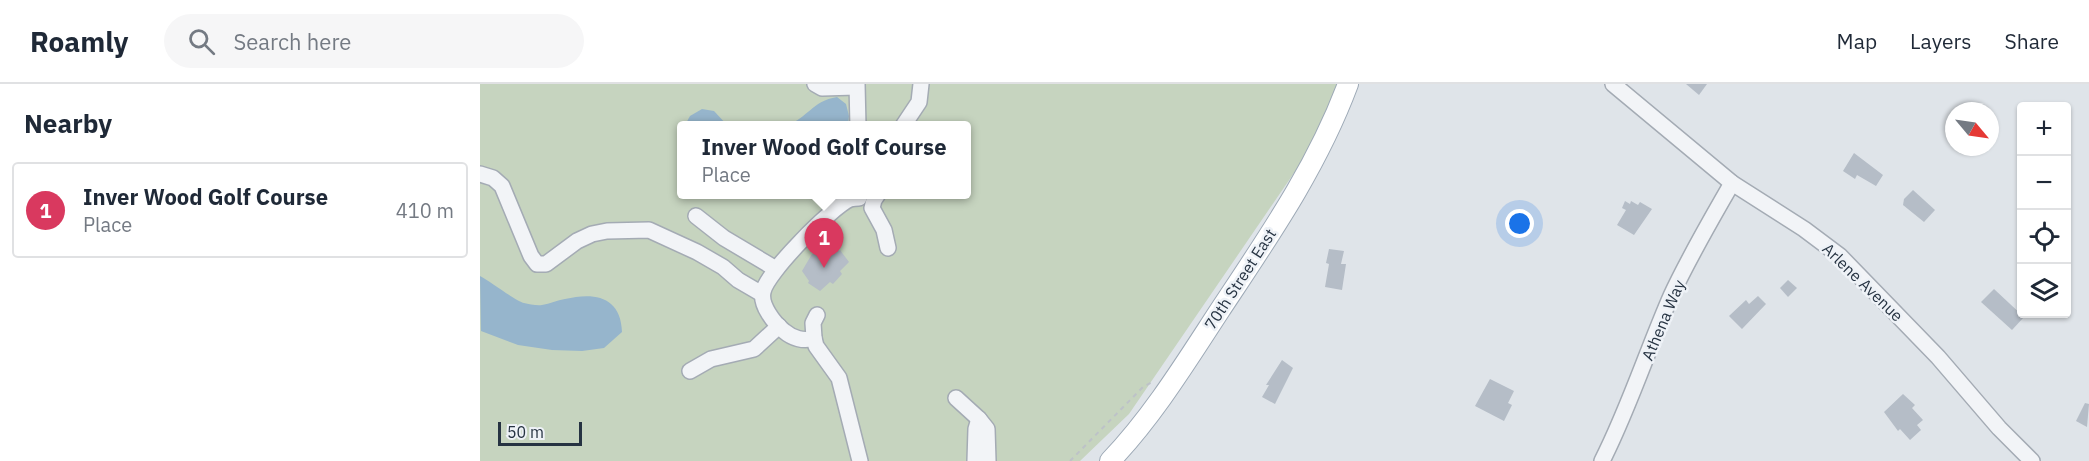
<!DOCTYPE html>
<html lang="en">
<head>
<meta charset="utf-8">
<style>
  :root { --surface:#fff; --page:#f6f6f7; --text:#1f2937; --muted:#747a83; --line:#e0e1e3; --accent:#d9395f }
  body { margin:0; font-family:"IBM Plex Sans",sans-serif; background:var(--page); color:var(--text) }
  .controls { position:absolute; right:18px; top:18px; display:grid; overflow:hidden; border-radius:6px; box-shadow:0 2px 4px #0004 }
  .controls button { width:54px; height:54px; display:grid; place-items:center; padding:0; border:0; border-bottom:2px solid var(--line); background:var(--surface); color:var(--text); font:30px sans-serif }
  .compass { position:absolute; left:1465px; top:18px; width:54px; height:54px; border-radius:50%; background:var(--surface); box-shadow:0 2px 4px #0004; rotate:119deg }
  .scale { position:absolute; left:18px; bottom:15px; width:84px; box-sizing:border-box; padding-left:6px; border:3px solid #263342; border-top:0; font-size:16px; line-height:21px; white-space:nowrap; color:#263342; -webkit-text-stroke:4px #eef2f7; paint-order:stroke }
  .you { position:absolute; left:1040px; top:140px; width:21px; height:21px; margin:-15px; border:4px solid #fff; border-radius:50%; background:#1a73e8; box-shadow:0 0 0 9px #1a73e833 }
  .badge { display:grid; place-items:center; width:39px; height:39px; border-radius:50%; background:var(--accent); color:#fff; font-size:20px; font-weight:700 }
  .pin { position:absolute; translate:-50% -50px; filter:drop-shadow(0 2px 3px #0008) }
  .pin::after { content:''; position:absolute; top:32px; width:21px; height:18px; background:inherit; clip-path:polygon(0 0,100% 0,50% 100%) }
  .popup { position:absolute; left:197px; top:37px; width:294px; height:78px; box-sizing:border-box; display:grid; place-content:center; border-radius:6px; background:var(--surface); filter:drop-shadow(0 2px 4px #0005); font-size:20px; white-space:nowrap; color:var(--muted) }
  .popup b { font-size:22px; color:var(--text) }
  .popup::after { content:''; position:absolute; left:50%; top:100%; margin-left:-12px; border:12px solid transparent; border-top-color:var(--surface) }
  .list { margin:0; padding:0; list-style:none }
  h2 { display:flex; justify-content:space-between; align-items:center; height:78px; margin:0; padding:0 24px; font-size:26px }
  h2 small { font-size:20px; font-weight:400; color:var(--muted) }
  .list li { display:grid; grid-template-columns:39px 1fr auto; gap:18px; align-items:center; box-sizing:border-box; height:96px; margin:0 12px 12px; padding:0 12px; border:2px solid var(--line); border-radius:6px }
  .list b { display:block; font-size:22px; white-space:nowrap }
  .list p { margin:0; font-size:20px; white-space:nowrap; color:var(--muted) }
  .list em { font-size:20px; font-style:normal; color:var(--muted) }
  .icon { flex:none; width:33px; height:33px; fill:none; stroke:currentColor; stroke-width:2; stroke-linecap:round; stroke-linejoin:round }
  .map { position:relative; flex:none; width:1609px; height:377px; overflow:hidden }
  header { display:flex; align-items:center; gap:36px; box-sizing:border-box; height:84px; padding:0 30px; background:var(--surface); border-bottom:2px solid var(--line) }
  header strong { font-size:28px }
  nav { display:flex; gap:33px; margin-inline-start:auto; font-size:21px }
  .search { width:420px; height:54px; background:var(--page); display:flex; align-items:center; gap:15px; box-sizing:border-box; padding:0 21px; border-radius:33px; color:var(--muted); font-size:22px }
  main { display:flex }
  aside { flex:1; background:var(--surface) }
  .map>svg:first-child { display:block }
</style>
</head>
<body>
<header>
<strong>Roamly</strong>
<div class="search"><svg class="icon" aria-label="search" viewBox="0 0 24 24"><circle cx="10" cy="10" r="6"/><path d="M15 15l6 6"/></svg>Search here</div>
<nav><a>Map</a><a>Layers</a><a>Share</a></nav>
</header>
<main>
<aside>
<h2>Nearby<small></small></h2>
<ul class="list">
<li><span class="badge">1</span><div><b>Inver Wood Golf Course</b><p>Place</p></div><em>410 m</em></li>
</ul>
</aside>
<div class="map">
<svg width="1609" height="377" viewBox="0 0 1609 377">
  <rect width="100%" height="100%" fill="#dfe4e9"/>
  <path fill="#c6d4bf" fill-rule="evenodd" d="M0,0H860L829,67L649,330L600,377H0ZM202,42H487V110H202Z"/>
  <g fill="#96b5cc">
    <path d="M357,13L366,20L369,32L368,41H307C328,34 332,17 357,13Z"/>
    <path d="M222,25L234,27L247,41H205L210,32Z"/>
    <path d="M0,192C10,197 37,218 44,219C49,220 57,222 62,221C70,220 77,216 85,215C114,208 141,212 142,248L124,264L102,267L72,266L38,261L1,247Z"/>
  </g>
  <g fill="#b5bdc7">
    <path d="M1206,0H1227L1219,11Z"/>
    <path d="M1374,69L1403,91L1396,102L1377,91L1375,95L1363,87Z"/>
    <path d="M1433,106L1455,126L1444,138L1423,121L1424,115Z"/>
    <path d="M1145,117L1150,120L1151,117L1158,121L1160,118L1172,125L1154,151L1137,141L1146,126L1142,124Z"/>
    <path d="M348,160L352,163L354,162L359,167L360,166L369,178L360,187L362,190L353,200L350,198L340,207L328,199L329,197L322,187L332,170L341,167Z"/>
    <path d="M849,165L864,167L861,180H866L862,206L845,203L849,180L846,179Z"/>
    <path d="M1308,196L1317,204L1308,213L1300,204Z"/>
    <path d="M1514,205L1544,233L1532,246L1501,218Z"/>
    <path d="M1278,212L1286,220L1262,245L1249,232L1266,216L1269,220Z"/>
    <path d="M802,276L813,284L795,320L782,313L789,301H786Z"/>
    <path d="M1010,295L1034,307L1028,319L1032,321L1024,337L995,322Z"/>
    <path d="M1423,310L1435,321L1432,324L1443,336L1437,341L1441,346L1430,356L1420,345L1418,347L1404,328Z"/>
    <path d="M1605,319L1609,320L1607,343L1596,337Z"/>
  </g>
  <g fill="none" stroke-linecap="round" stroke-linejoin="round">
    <g stroke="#a4abb4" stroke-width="18">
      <g id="minor">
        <path d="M335,0L342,4L376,3"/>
        <path d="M377,0L378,42"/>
        <path d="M1133,0L1252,99L1324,145L1360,172L1458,273L1519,344L1552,377"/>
        <path d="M423,42L439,18L441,0"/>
        <path d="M0,90L13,94L22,102L51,172L57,180H66L97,157L112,150L127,147L169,146L217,168L243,183L258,196L282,210"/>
        <path d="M398,110L394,116L392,124L404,146L408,164"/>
        <path d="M216,132L244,154L296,185"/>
        <path d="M337,231L333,239L334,254C324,258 312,254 304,247C294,239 280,221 283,208C286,189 352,123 370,115C374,114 375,114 379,114L380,110"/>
        <path d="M334,254L336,262L359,294L380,377"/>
        <path d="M210,287L231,275L274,265L299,242"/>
        <path d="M476,314L499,335L507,345L508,377"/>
        <path d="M495,377L496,345L499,335"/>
        <path d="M1122,377C1149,324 1167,267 1191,212C1209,173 1231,136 1252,99"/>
      </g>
    </g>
    <g stroke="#9da9b6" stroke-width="22">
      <path id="major" d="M630,377C673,332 706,278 740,226C789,152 837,83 868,0"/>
    </g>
    <path stroke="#bdc2c8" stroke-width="2" stroke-dasharray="4.5 4.5" stroke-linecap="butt" d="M590,377L663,303L674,297"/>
    <use href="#minor" stroke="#f2f4f7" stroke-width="15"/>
    <use href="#major" stroke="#fff" stroke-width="20"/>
  </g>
  <g text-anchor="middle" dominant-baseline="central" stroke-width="5" stroke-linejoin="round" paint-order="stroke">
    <g font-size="16" fill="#263342" stroke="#eef2f7">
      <text transform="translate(760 195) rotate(-57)">70th Street East</text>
      <text transform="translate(1383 198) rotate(44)">Arlene Avenue</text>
      <text transform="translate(1183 236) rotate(-67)">Athena Way</text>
    </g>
  </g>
</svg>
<div class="controls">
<button>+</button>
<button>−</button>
<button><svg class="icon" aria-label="locate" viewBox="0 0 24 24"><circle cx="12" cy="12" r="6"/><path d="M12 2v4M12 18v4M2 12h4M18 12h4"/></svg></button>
<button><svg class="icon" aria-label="layers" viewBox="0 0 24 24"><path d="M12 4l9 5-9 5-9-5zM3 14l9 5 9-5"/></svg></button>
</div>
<svg class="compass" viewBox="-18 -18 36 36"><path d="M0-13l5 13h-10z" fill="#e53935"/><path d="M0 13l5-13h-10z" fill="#747a83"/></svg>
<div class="scale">50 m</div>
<div class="you"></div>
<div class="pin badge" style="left:344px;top:184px">1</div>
<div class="popup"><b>Inver Wood Golf Course</b>Place</div>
</div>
</main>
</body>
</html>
